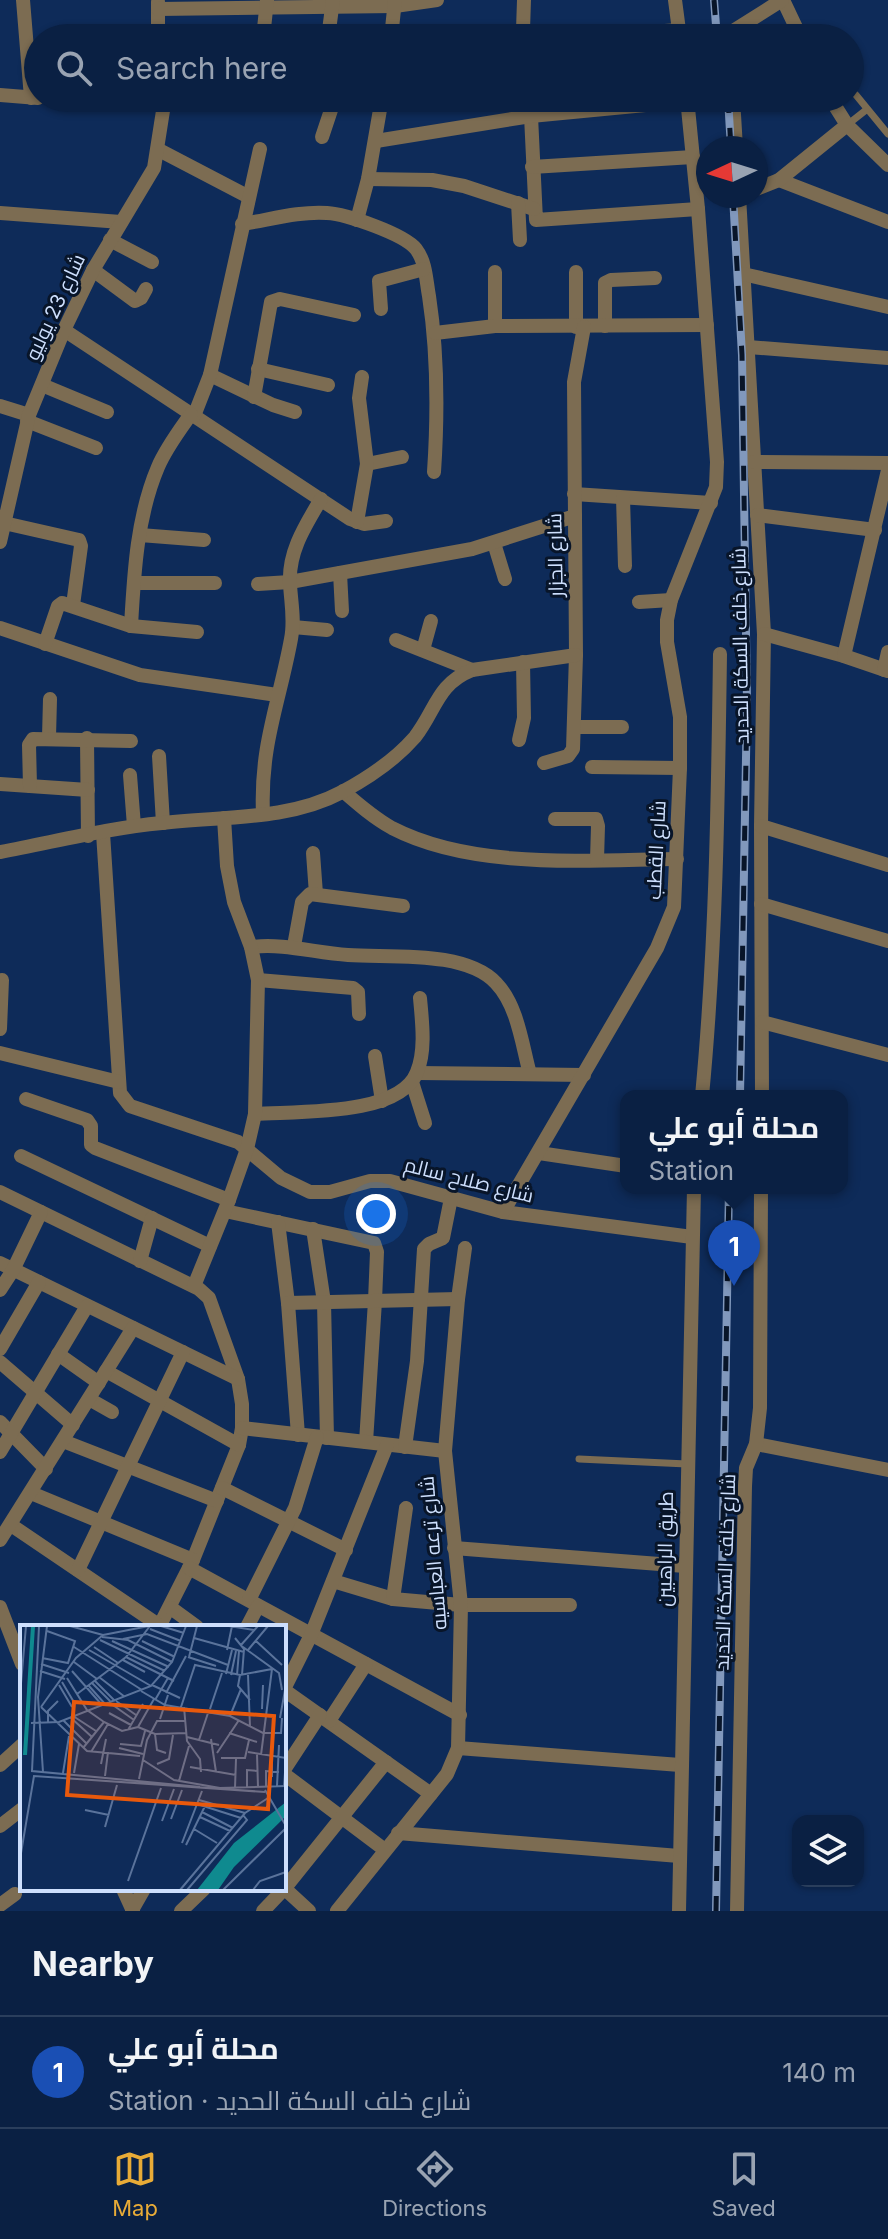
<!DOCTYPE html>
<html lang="en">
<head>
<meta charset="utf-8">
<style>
  :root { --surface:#0a2043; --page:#182d4e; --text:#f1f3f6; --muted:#99a3b2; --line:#2a3e5c; --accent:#e8ab37 }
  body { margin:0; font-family:Inter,Cairo,sans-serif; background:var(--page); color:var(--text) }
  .controls { position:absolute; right:24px; bottom:24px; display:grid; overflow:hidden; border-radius:16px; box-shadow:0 2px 6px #0004 }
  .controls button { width:72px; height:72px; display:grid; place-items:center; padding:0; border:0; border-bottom:2px solid var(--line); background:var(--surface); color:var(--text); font:40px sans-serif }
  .compass { position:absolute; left:696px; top:136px; width:72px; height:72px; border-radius:50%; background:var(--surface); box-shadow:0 2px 6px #0004; rotate:266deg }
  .you { position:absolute; left:376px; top:1214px; width:28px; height:28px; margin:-20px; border:6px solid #fff; border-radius:50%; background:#1a73e8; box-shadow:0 0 0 12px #1a73e833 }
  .badge { display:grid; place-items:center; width:52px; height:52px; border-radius:50%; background:var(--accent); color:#fff; font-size:26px; font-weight:700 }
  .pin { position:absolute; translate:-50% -66px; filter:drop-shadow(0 2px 4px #0008) }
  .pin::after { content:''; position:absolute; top:42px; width:28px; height:24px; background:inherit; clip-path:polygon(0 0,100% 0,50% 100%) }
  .popup { position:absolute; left:620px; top:1090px; width:228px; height:104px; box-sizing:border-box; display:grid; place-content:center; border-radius:16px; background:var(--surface); filter:drop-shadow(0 2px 6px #0005); font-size:26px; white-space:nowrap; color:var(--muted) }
  .popup b { font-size:30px; color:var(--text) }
  .popup::after { content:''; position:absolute; left:50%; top:100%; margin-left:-16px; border:16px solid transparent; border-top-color:var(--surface) }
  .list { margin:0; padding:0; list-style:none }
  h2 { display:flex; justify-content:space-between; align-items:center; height:104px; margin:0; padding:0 32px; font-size:34px }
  h2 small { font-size:26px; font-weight:400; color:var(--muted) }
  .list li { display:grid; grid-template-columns:52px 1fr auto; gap:24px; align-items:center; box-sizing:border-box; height:112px; padding:0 32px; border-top:2px solid var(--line) }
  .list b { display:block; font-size:30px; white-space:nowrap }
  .list p { margin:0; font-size:26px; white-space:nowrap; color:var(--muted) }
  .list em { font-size:26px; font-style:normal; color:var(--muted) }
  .icon { flex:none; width:44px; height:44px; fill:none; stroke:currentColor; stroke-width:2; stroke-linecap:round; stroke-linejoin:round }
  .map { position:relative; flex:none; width:888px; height:1911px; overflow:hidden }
  .search { position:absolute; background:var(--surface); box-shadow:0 2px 6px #0004; left:24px; right:24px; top:24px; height:88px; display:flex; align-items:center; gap:20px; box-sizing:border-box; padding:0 28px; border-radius:44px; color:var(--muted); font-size:30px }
  .sheet { height:216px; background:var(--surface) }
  nav { display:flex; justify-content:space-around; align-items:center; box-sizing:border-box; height:112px; border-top:2px solid var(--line); background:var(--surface); font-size:22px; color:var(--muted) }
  nav a { display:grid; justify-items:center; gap:4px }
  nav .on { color:var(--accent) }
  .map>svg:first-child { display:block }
</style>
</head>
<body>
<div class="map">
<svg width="888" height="1911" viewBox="0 0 888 1911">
  <rect width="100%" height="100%" fill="#0e2b59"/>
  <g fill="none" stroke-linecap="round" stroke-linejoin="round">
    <g stroke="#7c6c52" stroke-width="7">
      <path d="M856,95L888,134"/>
      <path d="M847,125L866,110"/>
      <path d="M579,1459L687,1464"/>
    </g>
    <g stroke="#7c6c52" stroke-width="14">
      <path d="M23,0L31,98"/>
      <path d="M524,0L523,30L528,38"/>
      <path d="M675,0L680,38"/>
      <path d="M783,0L801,38"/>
      <path d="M158,2V38"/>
      <path d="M158,9L395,6L437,0"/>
      <path d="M263,38L267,0"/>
      <path d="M328,38L333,0"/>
      <path d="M391,38L395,0"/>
      <path d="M565,38L679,30"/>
      <path d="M715,38L730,33L782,0"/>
      <path d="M0,95L38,98"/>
      <path d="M733,98L736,148"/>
      <path d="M830,98L847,125L888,165"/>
      <path d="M531,116L536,220L698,209"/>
      <path d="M322,137L335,98"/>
      <path d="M376,141L531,116L687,101"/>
      <path d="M159,150L249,197"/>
      <path d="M532,167L693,157"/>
      <path d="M368,179L432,180L464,186L534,209"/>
      <path d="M779,180L888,222"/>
      <path d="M756,189L779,180L847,125"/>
      <path d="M739,196L764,634L761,826L762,1096"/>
      <path d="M518,203L520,240"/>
      <path d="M0,213L121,222"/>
      <path d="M357,220L368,179L382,98"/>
      <path d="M242,224C269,220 299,211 327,213C346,214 404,234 416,249C426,262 426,280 429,296C438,355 438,412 434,472"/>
      <path d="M110,240L152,262"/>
      <path d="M93,270L135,301L141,298L146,289"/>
      <path d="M576,272V327"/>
      <path d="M743,274L888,307"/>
      <path d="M381,309L379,281L424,269"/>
      <path d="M495,326V272"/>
      <path d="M605,326V283L611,280L655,278"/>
      <path d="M64,330L350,519L364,524L386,521"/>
      <path d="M435,333L495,326L707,325"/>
      <path d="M748,347L888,358"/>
      <path d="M258,369L328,385"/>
      <path d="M210,375L273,405L295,412"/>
      <path d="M42,385L107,412"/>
      <path d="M254,397L271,302L280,299L354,315"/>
      <path d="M0,406L29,415"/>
      <path d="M194,416L210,375L260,149"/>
      <path d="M27,421L96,448"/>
      <path d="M754,462L888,463"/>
      <path d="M367,464L402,457"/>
      <path d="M574,494L711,503"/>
      <path d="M623,498L625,566"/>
      <path d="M757,515L875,530"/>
      <path d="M357,522L367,464L359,398L362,377"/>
      <path d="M4,523L79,540L81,546L73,605"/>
      <path d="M140,535L204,540"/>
      <path d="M0,542L29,415L64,330L93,270L154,168L165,98"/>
      <path d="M494,543L505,579"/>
      <path d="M340,573L342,611"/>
      <path d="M134,583H215"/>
      <path d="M258,584L290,582L472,549L575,516"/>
      <path d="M639,602L671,600"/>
      <path d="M131,626C134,573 137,516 158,467C166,448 179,431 191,414"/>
      <path d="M293,627L327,630"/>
      <path d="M0,628L140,675L277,695"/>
      <path d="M764,634L844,656L888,671"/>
      <path d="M396,640L472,670"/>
      <path d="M45,644L58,606L62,603L131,626L197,632"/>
      <path d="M423,650L431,621"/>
      <path d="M844,656L888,470"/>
      <path d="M884,670L888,652"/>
      <path d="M574,727H622"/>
      <path d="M49,737L50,699"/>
      <path d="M87,738L88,836"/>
      <path d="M519,740L524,718L523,662"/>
      <path d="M159,756L163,823"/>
      <path d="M544,763L568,756L573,749L576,655L574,382L584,327"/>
      <path d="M592,767L680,768"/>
      <path d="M130,775L134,826"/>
      <path d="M0,784L88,790"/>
      <path d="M30,786L29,745L33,739L131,741"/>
      <path d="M343,791C359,805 374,818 392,828C473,870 588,860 677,859"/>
      <path d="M263,814C260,745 279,704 291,639C295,620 291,603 290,584C288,552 305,526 321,499"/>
      <path d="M555,819H596L598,826L597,860"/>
      <path d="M761,826L888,865"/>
      <path d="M103,833L120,1093L130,1106L238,1142L281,1178L310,1192H330L370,1181H390L503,1212L692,1237"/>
      <path d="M0,852C54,842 108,828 162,823C221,816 288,821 342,792C368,778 395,760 415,737C436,710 437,684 472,670L576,655"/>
      <path d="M313,853L316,894"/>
      <path d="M761,904L888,941"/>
      <path d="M294,946L302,902L310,894L403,906"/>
      <path d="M251,947C285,943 315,953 348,955C391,958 465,950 496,983C518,1006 522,1045 530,1074"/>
      <path d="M258,980L353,988L358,992L359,1014"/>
      <path d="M762,1022L888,1055"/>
      <path d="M0,1029L2,980"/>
      <path d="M0,1053L119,1082"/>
      <path d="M375,1056L382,1101"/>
      <path d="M417,1073L584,1075"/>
      <path d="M412,1082L425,1123"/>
      <path d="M702,1096C716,949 718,802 720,654"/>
      <path d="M26,1099L87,1120L91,1126V1145L95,1148L229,1200"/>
      <path d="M255,1114C295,1111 400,1117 417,1072C426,1050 422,1021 420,998"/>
      <path d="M539,1153L626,1166"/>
      <path d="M21,1156L210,1246"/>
      <path d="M0,1192L199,1289L209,1298L238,1379L242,1404V1428L239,1445L193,1560L159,1627"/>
      <path d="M225,1211L374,1243L377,1252L375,1301L366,1442"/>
      <path d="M503,1212L657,948L674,907L680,768V717L667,642V620L671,600L716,487L717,462L698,209L687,98"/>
      <path d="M278,1222L288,1303L298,1435"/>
      <path d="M313,1229L324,1302L327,1438"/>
      <path d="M140,1261L152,1218"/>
      <path d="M0,1263L238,1379"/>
      <path d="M194,1286L229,1200L247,1149L255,1114L258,980L251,947L234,902L227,866L224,818"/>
      <path d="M0,1290L13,1270L41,1212"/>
      <path d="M288,1303L458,1299"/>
      <path d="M0,1349L39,1282"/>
      <path d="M58,1354L99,1383"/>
      <path d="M0,1362L73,1425"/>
      <path d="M106,1371L239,1445"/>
      <path d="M89,1399L112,1412"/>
      <path d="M0,1422L46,1469"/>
      <path d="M242,1428L445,1451"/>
      <path d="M63,1441L217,1501"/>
      <path d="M756,1444L888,1470"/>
      <path d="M405,1447L417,1361L424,1249L429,1244L443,1238L451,1198"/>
      <path d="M0,1452L87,1306"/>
      <path d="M222,1488L346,1550"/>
      <path d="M31,1493L193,1560"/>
      <path d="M11,1525L160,1626"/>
      <path d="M0,1540L133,1328"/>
      <path d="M454,1548L685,1566"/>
      <path d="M189,1568L460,1715"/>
      <path d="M78,1570L183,1352"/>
      <path d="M333,1581L393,1599L461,1605H570"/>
      <path d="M393,1599L406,1508"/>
      <path d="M249,1600L295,1508L317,1437"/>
      <path d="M0,1607L22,1664"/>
      <path d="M171,1608L197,1627"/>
      <path d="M247,1627L258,1606"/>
      <path d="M284,1689L311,1635L387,1445"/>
      <path d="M284,1690L431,1794"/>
      <path d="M329,1721L366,1664"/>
      <path d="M458,1748L680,1765"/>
      <path d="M0,1765L22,1745"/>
      <path d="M284,1770L320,1715"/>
      <path d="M284,1774L385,1850"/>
      <path d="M0,1826L22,1809"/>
      <path d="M398,1833L679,1856"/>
      <path d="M284,1888L309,1911"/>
      <path d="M123,1889L133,1911"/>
      <path d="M284,1889L386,1762"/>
      <path d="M0,1905L15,1894"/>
      <path d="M132,1910L144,1889"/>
      <path d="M181,1911L204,1889"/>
      <path d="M263,1911L284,1889"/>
      <path d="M337,1911L447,1774L458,1748L461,1605L445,1451L458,1299L465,1248"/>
      <path d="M679,1911L694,1188"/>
      <path d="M737,1911L745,1486L746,1468L756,1444L760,1408L761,1188"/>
    </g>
    <g stroke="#8198bc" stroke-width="8">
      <g id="rail">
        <path d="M714,0L717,38"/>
        <path d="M728,98L731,148"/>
        <path d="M733,196L742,355L747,702L740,1096"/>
        <path d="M716,1911L729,1188"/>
      </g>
    </g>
    <use href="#rail" stroke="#081529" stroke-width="5" stroke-dasharray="15" stroke-linecap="butt"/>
  </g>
  <g text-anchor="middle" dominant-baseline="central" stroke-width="6" stroke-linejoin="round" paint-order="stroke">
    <g font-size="20" fill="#cddffd" stroke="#081529">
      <text transform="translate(55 307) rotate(-65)">شارع 23 يوليو</text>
      <text transform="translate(555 555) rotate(-91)">شارع الجزار</text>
      <text transform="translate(740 646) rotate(-91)">شارع خلف السكة الحديد</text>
      <text transform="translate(656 850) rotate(-87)">شارع القطب</text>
      <text transform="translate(469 1180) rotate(14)">شارع صلاح سالم</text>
      <text transform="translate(665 1549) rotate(-89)">طريق الراهبين</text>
      <text transform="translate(433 1553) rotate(-95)">شارع ترعه العباسيه</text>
      <text transform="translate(725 1572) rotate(-88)">شارع خلف السكة الحديد</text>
    </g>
  </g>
  <g transform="translate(20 1625)">
    <rect width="266" height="266" fill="#0e2b59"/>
    <path d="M266,177V191L214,242L198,265H177L214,218Z" fill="#0f8a8f"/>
    <path fill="none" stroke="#0f8a8f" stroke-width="4" d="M5,130L13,1"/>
    <path fill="none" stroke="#5a739b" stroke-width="2" d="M19,1L12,146L180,162M50,1L83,10M141,1L164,8M209,1L234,5M130,4L161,16M83,10L129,1M82,12L108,15L152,37M174,13L224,27M215,13L224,24L222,50M103,14L127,9L208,40M80,15L145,46M92,16L149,42M122,16L155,32M236,16L262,40M221,20L238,1M54,22L122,65M74,22L98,38M223,22L259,48L262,65M69,25L131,61M207,25L212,1M228,25L248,1M106,32L154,56M168,32L196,41M169,32L177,1M22,33L48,38L55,16L27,6M103,35L125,47M54,37L77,54M21,39L49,48M20,46L45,54M52,46L82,80M206,49L212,25M211,50L216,26M217,50L219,26M220,50L218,61L230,75M228,50L230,102M79,52L105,72M47,53L67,85L84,97L102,106L118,102M75,56L95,76M42,57L55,79M72,58L90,76M39,60L52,82M132,60L160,73M69,61L85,79M121,66L145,80L210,91L243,108H261L262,93M146,68L166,31M57,69L106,32L130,1M0,70L6,1M135,75L148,53M96,76L116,90M90,78L114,95M21,82L67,126L120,131M21,82L56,33L83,10M161,82L175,40L220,50L252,44L241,130M164,82L167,116L180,134L181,147M190,84L202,48M242,84L243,60M89,88L111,100M53,91L76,106M210,91L221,64M50,92L72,112M260,93L265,65M140,94L148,70M43,95L66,118M28,97V86L38,76M11,98L39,97L131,61L152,37L166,1M118,102L135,109L167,108M118,102L134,74M108,105L123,79M252,107V152M209,108L237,117M135,109L137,125L146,128M167,112L199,120M191,114L196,147M179,115L189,85M100,119L121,121L125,106M63,123L84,97M99,123L123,129M71,127L88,99M228,127L266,133M197,128L219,95M237,129L238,162M201,133H225L229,115M123,135L154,155L200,163L266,161M81,139L86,114M137,139L149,134L153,110M170,142L216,150M23,147L18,72L27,1M43,148L49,111M54,148L59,119M85,151L88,127M119,154L127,115L137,96H166M159,156L169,121M257,161L259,120M264,161L266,134M246,162V146L259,147M215,163L216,134M227,163V145L238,146M245,165L266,201M179,175L225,188M177,179L221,193M65,185L89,190M182,187L213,203M180,192L210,206M151,194L162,165M142,196L154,164M85,202L97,160M174,204L197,218M162,218L182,166M166,220L185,181M0,234L14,151L245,167M108,256L141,163M160,265L225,188L248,173M167,265L227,195L223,190M203,265L266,203M233,265L240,256L266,247"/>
    <path fill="#e8590c" fill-opacity="0.15" stroke="#e8590c" stroke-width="4" d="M54,77L254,91L248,184L47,170Z"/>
    <rect width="266" height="266" fill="none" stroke="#cddffd" stroke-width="4"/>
  </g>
</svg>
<div class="controls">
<button><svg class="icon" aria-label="layers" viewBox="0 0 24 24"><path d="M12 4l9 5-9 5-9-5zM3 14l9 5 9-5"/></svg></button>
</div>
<svg class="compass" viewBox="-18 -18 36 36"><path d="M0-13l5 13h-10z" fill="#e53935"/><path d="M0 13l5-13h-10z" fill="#99a3b2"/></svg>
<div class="you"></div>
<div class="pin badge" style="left:734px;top:1286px;background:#1a4fb4">1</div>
<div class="popup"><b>محلة أبو علي</b>Station</div>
<div class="search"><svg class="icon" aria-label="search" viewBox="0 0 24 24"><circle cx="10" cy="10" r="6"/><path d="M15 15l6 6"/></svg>Search here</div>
</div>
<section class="sheet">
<h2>Nearby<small></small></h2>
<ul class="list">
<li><span class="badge" style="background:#1a4fb4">1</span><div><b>محلة أبو علي</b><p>Station · شارع خلف السكة الحديد</p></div><em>140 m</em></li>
</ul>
</section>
<nav>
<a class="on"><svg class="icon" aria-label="map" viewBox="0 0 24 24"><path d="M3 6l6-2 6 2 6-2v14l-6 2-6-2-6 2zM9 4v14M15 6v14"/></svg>Map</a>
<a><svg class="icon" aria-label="directions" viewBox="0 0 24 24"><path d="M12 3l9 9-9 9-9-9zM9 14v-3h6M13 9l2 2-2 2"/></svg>Directions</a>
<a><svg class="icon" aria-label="saved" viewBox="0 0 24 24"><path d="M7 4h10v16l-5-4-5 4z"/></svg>Saved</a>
</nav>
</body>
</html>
